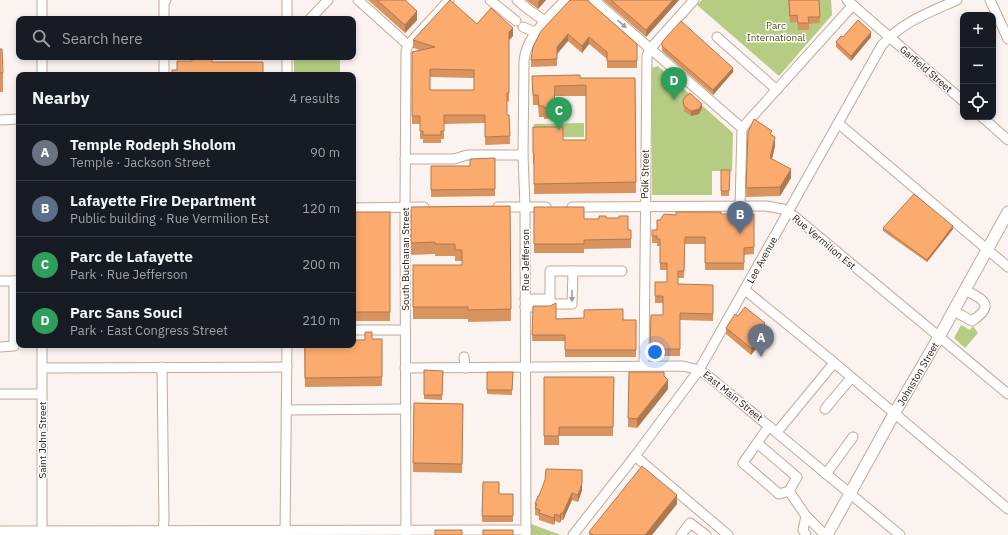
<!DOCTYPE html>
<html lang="en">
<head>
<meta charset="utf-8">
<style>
  :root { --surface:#171b24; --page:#20242c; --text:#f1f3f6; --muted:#9ea1a6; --line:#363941; --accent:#0b8043 }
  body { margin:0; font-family:"IBM Plex Sans",sans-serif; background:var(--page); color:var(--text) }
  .controls { position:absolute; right:12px; top:12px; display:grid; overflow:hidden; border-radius:8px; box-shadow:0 2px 6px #0003 }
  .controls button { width:36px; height:36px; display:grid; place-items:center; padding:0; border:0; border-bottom:1px solid var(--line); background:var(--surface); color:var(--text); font:20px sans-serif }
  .you { position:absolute; left:655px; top:352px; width:14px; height:14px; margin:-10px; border:3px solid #fff; border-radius:50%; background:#1a73e8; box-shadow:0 0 0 6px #1a73e833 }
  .badge { display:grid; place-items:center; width:26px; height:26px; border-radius:50%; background:var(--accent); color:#fff; font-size:13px; font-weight:700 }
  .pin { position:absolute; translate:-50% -33px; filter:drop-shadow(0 1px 2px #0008) }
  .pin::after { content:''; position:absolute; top:21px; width:14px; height:12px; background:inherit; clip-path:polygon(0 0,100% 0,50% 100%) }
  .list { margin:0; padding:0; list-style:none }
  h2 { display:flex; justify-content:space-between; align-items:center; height:52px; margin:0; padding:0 16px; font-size:17px }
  h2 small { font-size:13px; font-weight:400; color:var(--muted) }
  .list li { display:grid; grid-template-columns:26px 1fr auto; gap:12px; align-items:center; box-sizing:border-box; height:56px; padding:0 16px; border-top:1px solid var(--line) }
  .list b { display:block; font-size:15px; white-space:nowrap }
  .list p { margin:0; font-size:13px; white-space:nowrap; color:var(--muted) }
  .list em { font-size:13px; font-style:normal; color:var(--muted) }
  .icon { flex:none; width:22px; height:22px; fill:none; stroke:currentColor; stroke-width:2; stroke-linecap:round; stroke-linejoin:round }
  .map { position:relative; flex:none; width:1008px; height:535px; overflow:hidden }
  .search { position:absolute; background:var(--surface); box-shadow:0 2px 6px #0003; left:16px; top:16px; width:340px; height:44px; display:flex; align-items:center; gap:10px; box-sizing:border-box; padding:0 14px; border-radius:8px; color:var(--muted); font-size:15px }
  .panel { position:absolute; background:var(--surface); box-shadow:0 2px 6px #0003; left:16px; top:72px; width:340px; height:276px; border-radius:8px }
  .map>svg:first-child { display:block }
</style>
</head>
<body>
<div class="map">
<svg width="1008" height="535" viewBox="0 0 1008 535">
  <rect width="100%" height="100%" fill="#faf3ef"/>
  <g fill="#b6cc83">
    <path d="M702,0H831L832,15L779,76L697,5Z"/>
    <rect x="294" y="57" width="46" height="18"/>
    <path d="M658,66L733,133L732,171H712V195H652V68Z"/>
    <path d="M584,123V137H534V124Z"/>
    <path d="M961,325L970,330L973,326L978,333L965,348L954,338Z"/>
    <path d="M531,524L561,535H531Z"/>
  </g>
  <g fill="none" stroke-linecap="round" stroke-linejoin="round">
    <g stroke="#c7a892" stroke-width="11">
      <g id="minor">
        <path d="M42,0V19"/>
        <path d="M287,0V19"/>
        <path d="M358,0L408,45"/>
        <path d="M490,0L516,21"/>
        <path d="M517,0L529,10"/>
        <path d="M594,0L742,128"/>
        <path d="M847,0L963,101"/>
        <path d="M990,0L1008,39"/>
        <path d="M532,12L546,22"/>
        <path d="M164,19V0H166"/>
        <path d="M310,19L328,0"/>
        <path d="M523,27L537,33"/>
        <path d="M717,37L777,90"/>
        <path d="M42,57V75"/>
        <path d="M287,57V75"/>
        <path d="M164,75V57"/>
        <path d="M982,117L1008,140"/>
        <path d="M0,120L19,119"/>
        <path d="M838,123L1008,267"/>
        <path d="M405,159H454L467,155H523"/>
        <path d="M498,207H546"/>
        <path d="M572,207L766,206L783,209L794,216L1008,394"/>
        <path d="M740,207L742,128L853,5"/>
        <path d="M353,208L424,207"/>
        <path d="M573,271H622"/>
        <path d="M0,281H19"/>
        <path d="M745,290L831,360L1008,509"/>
        <path d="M525,299H550"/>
        <path d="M525,307H550V304H572L573,271H550V304"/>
        <path d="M954,311L972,321C996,305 983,299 965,290"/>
        <path d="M353,330H405"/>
        <path d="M42,345V535"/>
        <path d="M0,347L14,346V281"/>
        <path d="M464,357L465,368"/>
        <path d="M644,366L647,56L650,49L694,0"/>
        <path d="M42,368L287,367"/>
        <path d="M405,368L683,366L699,370L707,375L900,535"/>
        <path d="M0,394H42"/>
        <path d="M825,409L851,378"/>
        <path d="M286,410L405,409"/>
        <path d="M777,432L834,363"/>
        <path d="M757,443L797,477L789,491L779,494L743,463L769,426"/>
        <path d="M635,456L728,535"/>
        <path d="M826,474L853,437"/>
        <path d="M789,491L806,516L825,535"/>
        <path d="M806,516L803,530L806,535"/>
        <path d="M0,531L526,530"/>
        <path d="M162,535L164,521L162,367"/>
        <path d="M285,535L287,345"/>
        <path d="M406,535L405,207L406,51L408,45L449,0"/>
        <path d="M526,535L525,207L523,155L524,61C526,36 549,18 565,0"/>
        <path d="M573,535L635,456L699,370L882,45C902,22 930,12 957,0"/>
        <path d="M681,535L690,523L706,535"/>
      </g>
    </g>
    <g stroke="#c7a892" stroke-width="13">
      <g id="major">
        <path id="s1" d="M827,535L894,414L939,337L1008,212"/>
      </g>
    </g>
    <use href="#minor" stroke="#fff" stroke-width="9"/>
    <use href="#major" stroke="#fff" stroke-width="11"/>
  </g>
  <g fill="#d9935f" fill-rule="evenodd">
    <path d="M368,0H405L417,20L405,33Z"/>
    <path d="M526,0H546L538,9Z"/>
    <path d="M570,0L637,44V68H607V59L589,44L582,53L568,41L557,54V66L531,67V60Z"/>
    <path d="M603,0H679L646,37Z"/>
    <path d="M788,0H819L820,23L809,24V30H798L797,22L790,23Z"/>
    <path d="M477,24L513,36L509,40V102L507,101V115H509L510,144L485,145V123L444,124V139H441V143H423V139H420V124H412V52L420,50L413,48V40ZM430,77L474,78V90H430Z"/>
    <path d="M843,37H871L851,61L836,47V42Z"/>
    <path d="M662,42L733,72L713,95L662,51Z"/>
    <path d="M0,49L3,73V92H0Z"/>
    <path d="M532,76L580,78H635L636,193L534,194V164L533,163V127L563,140H586V96H555L554,118L544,119V117H539L538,105H533Z"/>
    <path d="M683,100L702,108L699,114L691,116L684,111Z"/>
    <path d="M748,132L772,136L775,146L772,159L791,178L780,196L746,197Z"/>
    <path d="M495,158V196L431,197V166H470Z"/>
    <path d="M721,170H730L729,196H721Z"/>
    <path d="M510,206L511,321L468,322V319H413V265H462V261H455V256H435V254L411,255V207Z"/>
    <path d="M534,207L584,219H599L606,218L628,230H631V248L584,249V253H534Z"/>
    <rect x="353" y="212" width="37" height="109"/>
    <path d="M721,214H754V254L744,255V270H705V244H685L684,278H678V284L713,285V321L680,320V356H650L651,315H663V303H655V282H667V270H660V246H657V243H652V230H657Z"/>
    <path d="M883,228L953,229L927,262L883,231Z"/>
    <path d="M533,306L556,319L636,320V357H565V341H532Z"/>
    <path d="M738,316L765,330L760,336V344L751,355L726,334V328Z"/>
    <path d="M372,339H382V386L305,387L304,345Z"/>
    <path d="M424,370L443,371L442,400L424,399Z"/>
    <path d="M487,372H513L512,395L487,394Z"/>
    <path d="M544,377H614L613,436H559V445H544Z"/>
    <path d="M668,389L637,428L628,427V418Z"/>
    <path d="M414,403L463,404L462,473L413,472Z"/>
    <path d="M483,482L499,494H513V522H482Z"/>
    <path d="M582,490L578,502L572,500L563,520H561L560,523L555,521L554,525L539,520V516L535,515V504L539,496Z"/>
    <path d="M677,504L652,535H589V532Z"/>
  </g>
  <g fill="#b0784e">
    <path d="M540,0H546L538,9V2Z"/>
    <path d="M673,0H679L646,37V30Z"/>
    <path d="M417,11V20L405,33V25Z"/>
    <path d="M513,28V36L509,40V32Z"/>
    <path d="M871,32V37L851,61V56Z"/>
    <path d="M568,34V41L557,54V47Z"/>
    <path d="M589,37V44L582,53V46Z"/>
    <path d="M733,68V72L713,95V90Z"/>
    <path d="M702,104V108L699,114L691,116V111Z"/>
    <path d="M775,137V146L770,167V158Z"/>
    <path d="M791,169V178L780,196V187Z"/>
    <path d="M953,226V229L927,262V260Z"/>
    <path d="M765,323V330L756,340V334Z"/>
    <path d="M760,337V344L751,355V348Z"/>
    <path d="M668,380V389L637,428V419Z"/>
    <path d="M582,483V490L578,502V495Z"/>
    <path d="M572,493V500L563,520V513Z"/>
    <path d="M677,495V504L652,535H645Z"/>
    <path d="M561,513V520L560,523V516Z"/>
    <path d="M555,514V521L554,525V518Z"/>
  </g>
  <g fill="#fcab6f" stroke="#b0784e" fill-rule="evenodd">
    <path d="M377,0H405L417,11L405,25Z"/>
    <path d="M450,0L477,24L491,8L513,28L509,32V93H507V115H509L510,136L485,137V115H444V131H441V135H423V131H420V116H412V52L435,47L413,40ZM430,69L474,70V90H430Z"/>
    <path d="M570,0H587L637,44V61H607V52L589,37L582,46L568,34L557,47V59L531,60L533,47L541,31Z"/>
    <path d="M611,0H673L646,30Z"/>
    <path d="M789,0H819L820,17H808L809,23H798L797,15L790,16Z"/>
    <path d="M858,20L871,32L851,56L836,42L841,36L843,37Z"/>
    <path d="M681,21L733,68L713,90L662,46V42Z"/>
    <path d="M0,49H2L3,73H0Z"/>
    <path d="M192,57H212V62H263V75H172V70H177V61H192Z"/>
    <path d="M580,75V78H635L636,182L534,184V153H533V127H563V140H586V85L555,86L554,108H544V106H539L538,95H533L532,76Z"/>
    <path d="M690,93L702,104L699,109L691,111L684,106L683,100L685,97Z"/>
    <path d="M754,119L772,131L770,134L775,137L770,158L791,169L780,187L746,188L748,132Z"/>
    <path d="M495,158V189L431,190V166H470V159Z"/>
    <path d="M721,170H730L729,191H721Z"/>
    <path d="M914,194L953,226L927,260L883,228Z"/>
    <path d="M510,206L511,309L468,310V307H413V265H462V250H455V244H435V242L411,243V207Z"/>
    <path d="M534,207H584V219H599V216H606V218H619V216H628V230H631V239L584,240V244H534Z"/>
    <rect x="353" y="212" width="37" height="100"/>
    <path d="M676,212H721V214H754V247L744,248V263H705V237H685L684,271H678V284L713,285V314L680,313V349H650L651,315H663V296H655V282H667V263H660V239H657V236H652V230H657V220H660L664,214L676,215Z"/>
    <path d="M556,303V319L584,318V310L623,309V320H636V350H565V335H532L533,306H550Z"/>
    <path d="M745,307L765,323L756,334L760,337L751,348L726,328L735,314L738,316Z"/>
    <path d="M365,332H372V339H382V377L305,378V345H353V340H365Z"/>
    <path d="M424,370L443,371L442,395H424Z"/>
    <path d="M487,372H513L512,390H487Z"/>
    <path d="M629,372H664V376L668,380L637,419L628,418Z"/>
    <path d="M544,377H614L613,427H559V436H544Z"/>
    <path d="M414,403L463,404L462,464L413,463Z"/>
    <path d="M642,466L677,495L645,535H593L589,532Z"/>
    <path d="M546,469L582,470V483L578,495L572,493L563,513H561L560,516L555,514L554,518L539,513L540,510L535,508L537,504H535L538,496H539L545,480Z"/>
    <path d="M483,482H499V494H513V516H482Z"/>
    <rect x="435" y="530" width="27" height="5"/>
    <rect x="483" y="530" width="30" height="5"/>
  </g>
  <defs><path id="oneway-solid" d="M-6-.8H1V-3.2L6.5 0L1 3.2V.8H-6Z"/></defs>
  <g fill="#a09b97">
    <use href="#oneway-solid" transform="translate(622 24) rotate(41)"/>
    <use href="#oneway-solid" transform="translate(572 296) rotate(90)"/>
  </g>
  <g text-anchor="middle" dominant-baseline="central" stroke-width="3" stroke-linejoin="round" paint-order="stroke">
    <g font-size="10" fill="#445412" stroke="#fff">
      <text x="776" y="25">Parc<tspan x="776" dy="12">International</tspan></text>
    </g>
    <g font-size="10" fill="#2c2018" stroke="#fff">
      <text transform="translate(926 69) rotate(41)">Garfield Street</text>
      <text transform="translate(645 174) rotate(-89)">Polk Street</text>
      <text transform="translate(824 242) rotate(40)">Rue Vermilion Est</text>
      <text transform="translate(405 259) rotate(-90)">South Buchanan Street</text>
      <text transform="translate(525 260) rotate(-90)">Rue Jefferson</text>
      <text transform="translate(762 260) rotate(-61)">Lee Avenue</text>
      <text stroke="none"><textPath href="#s1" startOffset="185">Johnston Street</textPath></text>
      <text transform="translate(733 396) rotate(39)">East Main Street</text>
      <text transform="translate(42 440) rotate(-90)">Saint John Street</text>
    </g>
  </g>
</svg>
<div class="controls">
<button>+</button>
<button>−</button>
<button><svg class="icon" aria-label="locate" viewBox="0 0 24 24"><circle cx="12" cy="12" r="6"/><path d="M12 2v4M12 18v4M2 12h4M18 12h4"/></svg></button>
</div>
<div class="you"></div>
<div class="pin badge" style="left:761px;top:357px;background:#6b7280">A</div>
<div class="pin badge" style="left:740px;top:234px;background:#5c6f8a">B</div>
<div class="pin badge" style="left:559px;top:130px;background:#2e9e5b">C</div>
<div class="pin badge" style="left:674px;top:100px;background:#2e9e5b">D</div>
<div class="search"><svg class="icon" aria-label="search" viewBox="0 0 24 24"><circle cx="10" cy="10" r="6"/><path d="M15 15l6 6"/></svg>Search here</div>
<section class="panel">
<h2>Nearby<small>4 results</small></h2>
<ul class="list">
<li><span class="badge" style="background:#6b7280">A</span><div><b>Temple Rodeph Sholom</b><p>Temple · Jackson Street</p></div><em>90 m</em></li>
<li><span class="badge" style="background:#5c6f8a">B</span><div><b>Lafayette Fire Department</b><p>Public building · Rue Vermilion Est</p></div><em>120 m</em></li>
<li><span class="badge" style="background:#2e9e5b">C</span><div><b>Parc de Lafayette</b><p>Park · Rue Jefferson</p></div><em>200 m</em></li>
<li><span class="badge" style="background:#2e9e5b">D</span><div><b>Parc Sans Souci</b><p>Park · East Congress Street</p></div><em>210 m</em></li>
</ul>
</section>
</div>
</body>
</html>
